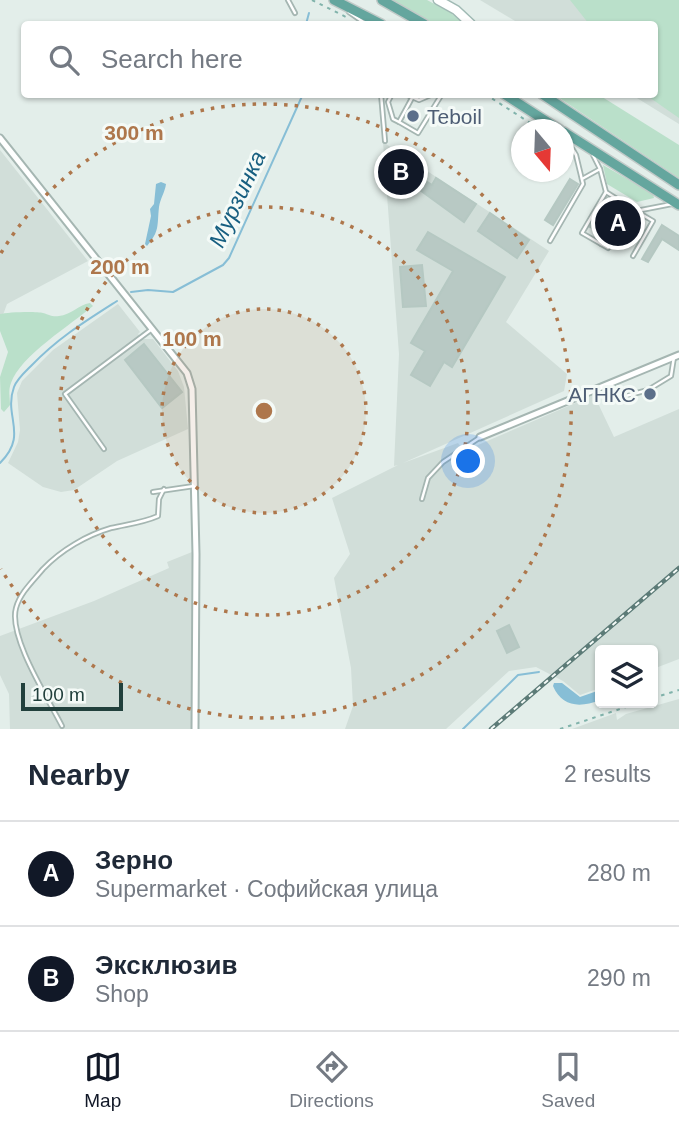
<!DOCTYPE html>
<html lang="en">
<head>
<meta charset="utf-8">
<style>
  :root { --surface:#fff; --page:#f2f2f3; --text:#1f2937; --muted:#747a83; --line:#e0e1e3; --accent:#111827 }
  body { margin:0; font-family:Arial,sans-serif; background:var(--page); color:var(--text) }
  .controls { position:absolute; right:21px; bottom:21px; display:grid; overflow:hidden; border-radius:7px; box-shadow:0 2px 5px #0004 }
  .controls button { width:63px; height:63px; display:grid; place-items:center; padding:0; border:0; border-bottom:2px solid var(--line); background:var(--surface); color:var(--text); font:35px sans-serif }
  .compass { position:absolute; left:511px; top:119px; width:63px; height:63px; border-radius:50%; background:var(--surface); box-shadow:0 2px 5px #0004; rotate:161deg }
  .scale { position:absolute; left:21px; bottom:18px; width:102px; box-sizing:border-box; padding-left:7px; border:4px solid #21403c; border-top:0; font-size:19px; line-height:24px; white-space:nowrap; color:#21403c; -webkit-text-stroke:5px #f4faf7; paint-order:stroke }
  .you { position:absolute; left:469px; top:462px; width:24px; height:24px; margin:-18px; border:5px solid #fff; border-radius:50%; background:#1a73e8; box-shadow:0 0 0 10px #1a73e833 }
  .badge { display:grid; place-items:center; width:46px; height:46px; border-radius:50%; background:var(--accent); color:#fff; font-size:23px; font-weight:700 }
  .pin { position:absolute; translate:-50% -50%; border:4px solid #fff; box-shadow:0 2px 7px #0006 }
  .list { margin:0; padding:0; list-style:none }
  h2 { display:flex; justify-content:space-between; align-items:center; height:91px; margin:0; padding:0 28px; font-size:30px }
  h2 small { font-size:23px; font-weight:400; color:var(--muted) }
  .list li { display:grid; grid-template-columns:46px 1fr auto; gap:21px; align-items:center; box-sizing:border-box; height:105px; padding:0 28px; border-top:2px solid var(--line) }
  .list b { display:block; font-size:26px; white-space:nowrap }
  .list p { margin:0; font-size:23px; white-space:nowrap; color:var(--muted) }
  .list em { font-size:23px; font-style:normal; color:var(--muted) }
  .icon { flex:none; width:38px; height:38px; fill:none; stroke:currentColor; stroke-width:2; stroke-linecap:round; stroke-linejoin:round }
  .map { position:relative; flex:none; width:679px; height:729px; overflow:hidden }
  .search { position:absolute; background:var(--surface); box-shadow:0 2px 5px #0004; left:21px; right:21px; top:21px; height:77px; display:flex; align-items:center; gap:18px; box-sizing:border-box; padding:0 24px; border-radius:7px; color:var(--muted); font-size:26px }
  .sheet { height:301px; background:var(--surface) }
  nav { display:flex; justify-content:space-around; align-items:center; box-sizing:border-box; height:98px; border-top:2px solid var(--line); background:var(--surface); font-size:19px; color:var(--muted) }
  nav a { display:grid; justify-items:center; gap:4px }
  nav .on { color:var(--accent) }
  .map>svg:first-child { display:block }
</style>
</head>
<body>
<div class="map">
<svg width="679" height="729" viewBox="0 0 679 729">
  <rect width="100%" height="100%" fill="#e3eeea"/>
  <g fill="#d1ded9">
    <path d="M480,0H679V124L632,95L654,94V24H520Z"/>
    <path d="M383,142L549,251L506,322L567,374L564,391L403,463L458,443L464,451L594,395L614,437L679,409V659L653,669V650H600V688L580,695L563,681L536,667L509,671L446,729H345L353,706L351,668L334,578L350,554L332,498L398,465L394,466L399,354Z"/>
    <path d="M0,150L88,261L7,304L0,323Z"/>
    <path d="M118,304L140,332L138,334L143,339H153L178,371L184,387L188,429L117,461L74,490L61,492L43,487L8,463L18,442L20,430L17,393L22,381L53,350Z"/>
    <path d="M192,552L191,729H10L9,694L0,675V636L94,601L169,568L167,562Z"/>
    <path d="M679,699V729H572L616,713L617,720L626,714Z"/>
  </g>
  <g fill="#bae0ca">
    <path d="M392,0H427L451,13L464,24H435Z"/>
    <path d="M570,0H679V118L646,95L654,94V24H589Z"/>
    <path d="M555,95H599L679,145V178Z"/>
    <path d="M603,165L653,194L654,198L637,202L607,184Z"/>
    <path d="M90,303L93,306C72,324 20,356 11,383C8,390 10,397 10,405L4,412L1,409L0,377L8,352L0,331V314C7,312 37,311 43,313C50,315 52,317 59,316C71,315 78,305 90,303Z"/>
  </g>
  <g fill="#87bed6">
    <path d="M161,182L166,184C165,192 160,199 159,207C157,225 160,231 147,246L145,244L151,216L150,209L154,204L156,184Z"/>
    <path d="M554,683H562L580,697L600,690V700C580,708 562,707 553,686Z"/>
  </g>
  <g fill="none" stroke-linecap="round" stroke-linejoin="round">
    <g stroke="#87bed6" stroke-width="2">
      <path d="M306,24L309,13"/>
      <path d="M131,292L148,290L173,292L223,265L229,258L303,94"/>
      <path d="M0,463C29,434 3,417 14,387C17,379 25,372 31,366C58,338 84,322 117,301"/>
      <path d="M463,729L518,675L539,672"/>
    </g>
  </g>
  <g fill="#b8c9c4" stroke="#b5c8c2" stroke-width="2">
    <path d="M398,163L432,185L436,178L476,204L464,222L395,172L394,169Z"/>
    <path d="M570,179L578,184L553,225L545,220Z"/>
    <path d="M607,198L614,202L597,231L590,227Z"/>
    <path d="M490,213L529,240L517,258L478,231Z"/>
    <path d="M624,213L634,219L622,239L612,234Z"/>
    <path d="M662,225L679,236V250L662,239L648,262L642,259Z"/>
    <path d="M428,232L505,277L452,367L444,362L430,386L411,375L425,351L411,343L453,271L417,250Z"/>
    <path d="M422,265L426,306L403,307L400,267Z"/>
    <path d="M144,344L182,392L162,408L125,360Z"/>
    <path d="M509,625L519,647L507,653L497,631Z"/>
  </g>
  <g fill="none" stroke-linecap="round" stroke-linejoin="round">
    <g stroke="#a5b6b2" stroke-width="6">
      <g id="lane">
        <path d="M288,0L295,13"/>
        <path d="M349,12L366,24"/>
        <path d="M381,94L385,141"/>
        <path d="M392,94L388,102L393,119L399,122L412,98"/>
        <path d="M405,94L419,100L433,94"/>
        <path d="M399,122L418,133L442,94"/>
        <path d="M593,155L600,169L606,192L636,211L672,204"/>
        <path d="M582,179L600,169"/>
        <path d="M606,192L582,233L608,248"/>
        <path d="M550,241L583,184L576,155L564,135"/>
        <path d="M601,244L625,205"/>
        <path d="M633,256L653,221L636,211"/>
        <path d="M608,386L622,397L648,390L671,376L674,357"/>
        <path d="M104,449L65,394L152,329"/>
        <path d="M153,492L194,486"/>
        <path d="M422,499L428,478L443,462L479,438"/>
        <path d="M62,726C49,700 8,637 16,608C20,593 33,581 43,569C61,550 87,535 111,528C128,524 142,523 158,516L159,499L164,489"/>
      </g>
    </g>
    <g stroke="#a5b6b2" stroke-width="9">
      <g id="street">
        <path d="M0,138L187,373L192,389L196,554L195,729"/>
        <path d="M480,437L679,355"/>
      </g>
    </g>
    <g stroke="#a0bab4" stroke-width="11">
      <path id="secondary" d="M438,0L456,10L471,24"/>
    </g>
    <g stroke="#c1cac8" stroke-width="12">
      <g id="primary">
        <path d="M334,0L381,24"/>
        <path d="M382,0L424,24"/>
        <path d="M504,94L560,130"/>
        <path d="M542,94L679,185"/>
        <path d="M564,132L679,205"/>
      </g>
    </g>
    <g stroke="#81b3ab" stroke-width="2" stroke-dasharray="3.5 5" stroke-linecap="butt">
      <path d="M312,0L348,18"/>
      <path d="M485,94L538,128"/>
      <path d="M653,698L679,690"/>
      <path d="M560,729L638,703"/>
    </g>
    <use href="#lane" stroke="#fff" stroke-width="2.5"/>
    <use href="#street" stroke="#fff" stroke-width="5"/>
    <use href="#secondary" stroke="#fff" stroke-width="8"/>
    <use href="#primary" stroke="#64a69e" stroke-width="9"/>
    <g stroke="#5c7b77" stroke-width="4.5">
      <path id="rail" d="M491,729L679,568"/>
    </g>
    <use href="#rail" stroke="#f4faf7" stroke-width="2" stroke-dasharray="5" stroke-linecap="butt"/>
  </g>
  <circle cx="264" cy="411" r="102" fill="#ae774c" fill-opacity=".12"/>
  <g fill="none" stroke="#ae774c" stroke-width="3.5" stroke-dasharray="3.5 7">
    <circle cx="264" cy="411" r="102"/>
    <circle cx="264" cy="411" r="204"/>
    <path d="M1 253A307 307 0 1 1 1 569"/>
  </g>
  <g fill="#5c6f8a" stroke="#f4faf7" stroke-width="2.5">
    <circle cx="413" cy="116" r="7"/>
    <circle cx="650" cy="394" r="7"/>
  </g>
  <g text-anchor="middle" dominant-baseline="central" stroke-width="6" stroke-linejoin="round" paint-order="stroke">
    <g font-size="21" fill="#4e5e75" stroke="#f4faf7" text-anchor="start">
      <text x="427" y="116">Teboil</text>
      <text x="636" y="394" text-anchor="end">АГНКС</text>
    </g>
    <g font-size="23" font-style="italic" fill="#175f80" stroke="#f4faf7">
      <text transform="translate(237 199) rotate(-65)">Мурзинка</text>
    </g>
  </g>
  <circle cx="264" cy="411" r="10" fill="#ae774c" stroke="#f4faf7" stroke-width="3.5"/>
  <g font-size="21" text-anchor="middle" font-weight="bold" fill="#ae774c" stroke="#f4faf7" stroke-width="6" stroke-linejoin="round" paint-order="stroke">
    <text x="134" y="140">300 m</text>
    <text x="120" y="274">200 m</text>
    <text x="192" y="346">100 m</text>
  </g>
</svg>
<div class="controls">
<button><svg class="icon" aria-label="layers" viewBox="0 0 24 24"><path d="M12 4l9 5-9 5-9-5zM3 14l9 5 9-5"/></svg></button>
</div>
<svg class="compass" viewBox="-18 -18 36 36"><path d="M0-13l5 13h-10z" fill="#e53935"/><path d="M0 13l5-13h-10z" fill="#747a83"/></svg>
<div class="scale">100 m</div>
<div class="you"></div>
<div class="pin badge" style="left:618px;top:223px">A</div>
<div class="pin badge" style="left:401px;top:172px">B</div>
<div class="search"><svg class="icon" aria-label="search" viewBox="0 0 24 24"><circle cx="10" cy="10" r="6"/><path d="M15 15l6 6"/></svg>Search here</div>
</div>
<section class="sheet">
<h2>Nearby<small>2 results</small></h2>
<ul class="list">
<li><span class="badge">A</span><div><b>Зерно</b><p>Supermarket · Софийская улица</p></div><em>280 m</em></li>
<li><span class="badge">B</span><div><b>Эксклюзив</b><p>Shop</p></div><em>290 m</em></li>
</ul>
</section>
<nav>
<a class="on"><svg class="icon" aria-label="map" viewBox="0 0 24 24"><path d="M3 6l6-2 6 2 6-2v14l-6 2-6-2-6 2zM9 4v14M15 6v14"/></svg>Map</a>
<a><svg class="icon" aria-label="directions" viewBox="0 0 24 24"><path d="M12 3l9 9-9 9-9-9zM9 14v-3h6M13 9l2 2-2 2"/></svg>Directions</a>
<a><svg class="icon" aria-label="saved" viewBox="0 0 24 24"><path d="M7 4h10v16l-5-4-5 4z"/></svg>Saved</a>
</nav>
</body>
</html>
